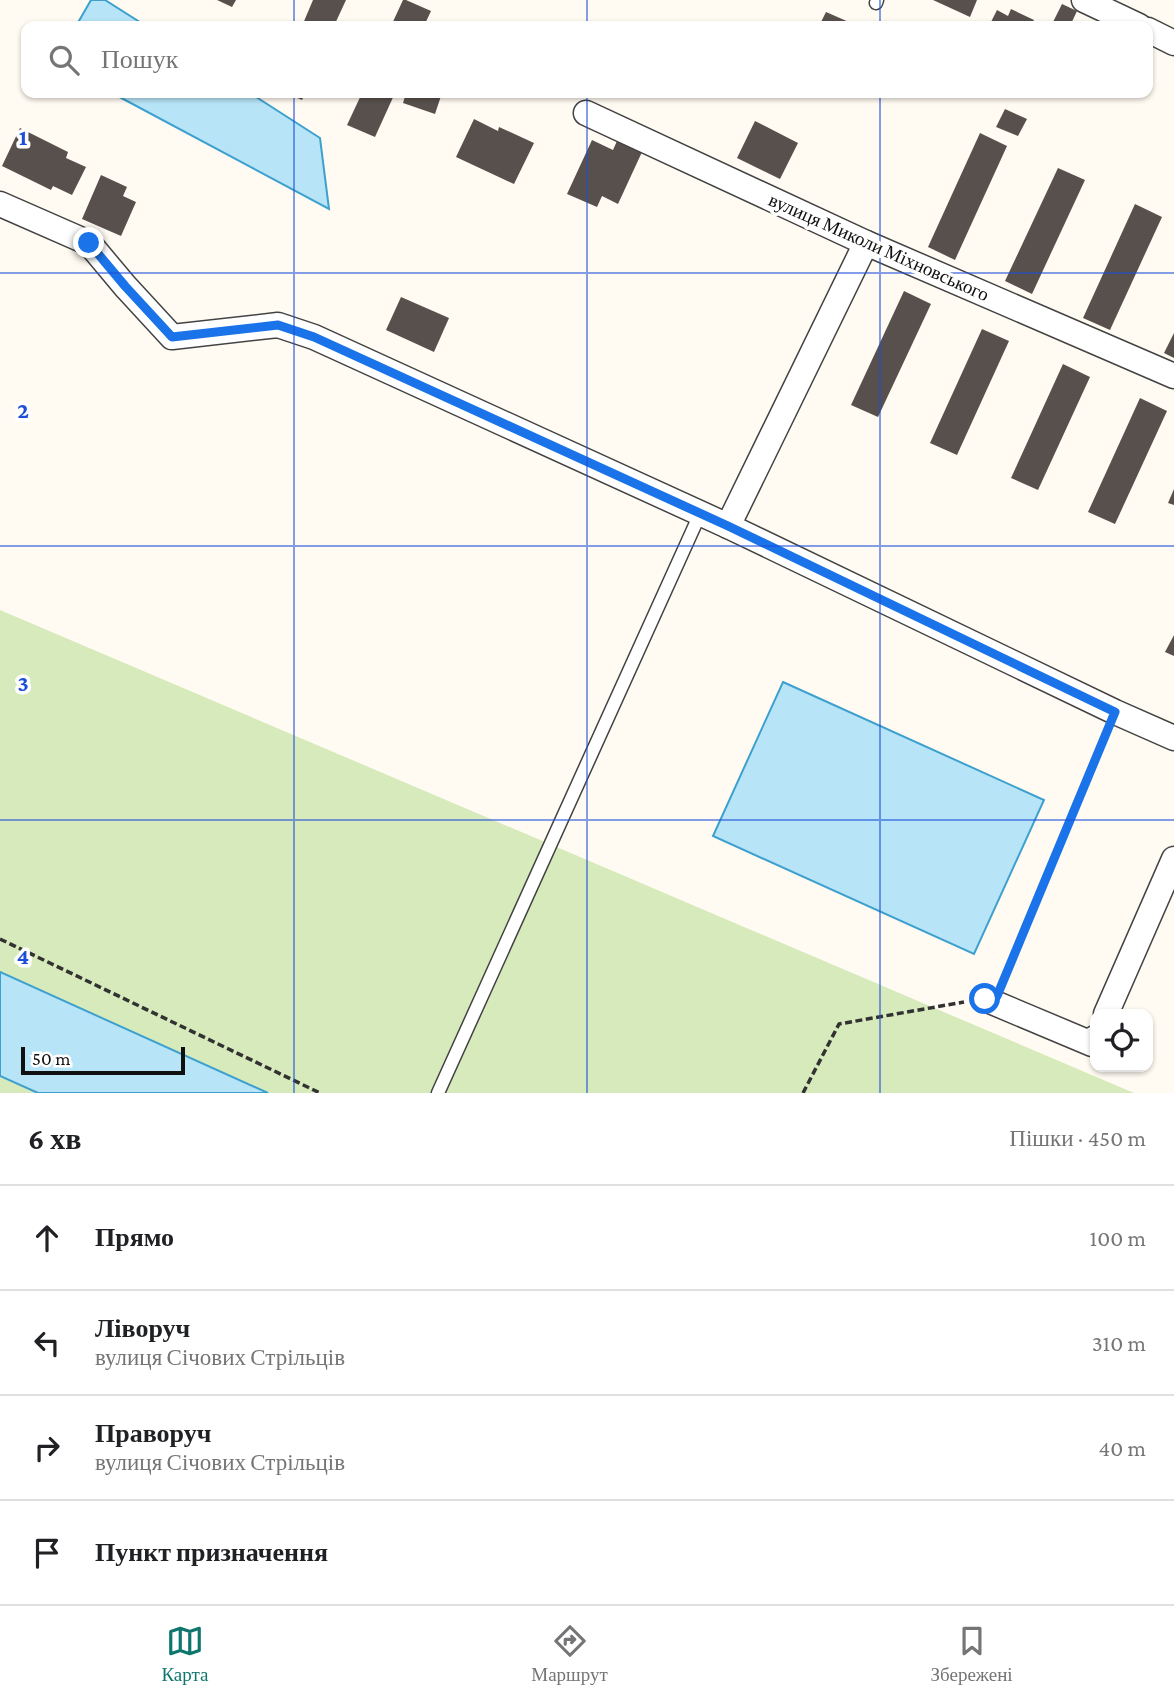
<!DOCTYPE html>
<html lang="uk">
<head>
<meta charset="utf-8">
<style>
  :root { --surface:#fff; --page:#f2f2f2; --text:#202124; --muted:#757577; --line:#e0e0e0; --accent:#0f766e }
  body { margin:0; font-family:"Crimson Pro",serif; background:var(--page); color:var(--text) }
  .controls { position:absolute; right:21px; bottom:21px; display:grid; overflow:hidden; border-radius:14px; box-shadow:0 2px 5px #0004 }
  .controls button { width:63px; height:63px; display:grid; place-items:center; padding:0; border:0; border-bottom:2px solid var(--line); background:var(--surface); color:var(--text); font:35px sans-serif }
  .scale { position:absolute; left:21px; bottom:18px; width:164px; box-sizing:border-box; padding-left:7px; border:4px solid #101010; border-top:0; font-size:19px; line-height:24px; white-space:nowrap; color:#101010; -webkit-text-stroke:5px #fff; paint-order:stroke }
  .stop { position:absolute; width:21px; height:21px; margin:-16px; border:5px solid #1a73e8; border-radius:50%; background:#fff }
  .stop.end { background:#1a73e8; border-color:#fff; box-shadow:0 2px 7px #0008 }
  .list { margin:0; padding:0; list-style:none }
  h2 { display:flex; justify-content:space-between; align-items:center; height:91px; margin:0; padding:0 28px; font-size:30px }
  h2 small { font-size:23px; font-weight:400; color:var(--muted) }
  .list li { display:grid; grid-template-columns:46px 1fr auto; gap:21px; align-items:center; box-sizing:border-box; height:105px; padding:0 28px; border-top:2px solid var(--line) }
  .list b { display:block; font-size:26px; white-space:nowrap }
  .list p { margin:0; font-size:23px; white-space:nowrap; color:var(--muted) }
  .list em { font-size:23px; font-style:normal; color:var(--muted) }
  .icon { flex:none; width:38px; height:38px; fill:none; stroke:currentColor; stroke-width:2; stroke-linecap:round; stroke-linejoin:round }
  .map { position:relative; flex:none; width:1174px; height:1093px; overflow:hidden }
  .search { position:absolute; background:var(--surface); box-shadow:0 2px 5px #0004; left:21px; right:21px; top:21px; height:77px; display:flex; align-items:center; gap:18px; box-sizing:border-box; padding:0 24px; border-radius:14px; color:var(--muted); font-size:26px }
  .sheet { height:511px; background:var(--surface) }
  nav { display:flex; justify-content:space-around; align-items:center; box-sizing:border-box; height:98px; border-top:2px solid var(--line); background:var(--surface); font-size:19px; color:var(--muted) }
  nav a { display:grid; justify-items:center; gap:4px }
  nav .on { color:var(--accent) }
  .map>svg:first-child { display:block }
</style>
</head>
<body>
<div class="map">
<svg width="1174" height="1093" viewBox="0 0 1174 1093">
  <rect width="100%" height="100%" fill="#fffbf2"/>
  <path fill="#d7eabb" d="M0,610L1134,1093H0Z"/>
  <g fill="#b7e4f7" stroke="#3da0ce" stroke-width="2">
    <path d="M91,0H105L146,26H76Z"/>
    <path d="M112,93H250L320,138L329,209Z"/>
    <path d="M783,682L1044,800L974,954L713,836Z"/>
    <path d="M0,972L268,1093H38L0,1076Z"/>
  </g>
  <g fill="#58504c">
    <path d="M217,0H236L232,7Z"/>
    <path d="M313,0H346L334,26H302Z"/>
    <path d="M403,0H406L431,11L424,26H391Z"/>
    <path d="M933,0H977L970,17Z"/>
    <path d="M1062,4L1077,11L1070,26H1051Z"/>
    <path d="M1011,9L1034,20L1031,26H989L997,10L1008,16Z"/>
    <path d="M826,12L858,26H819Z"/>
    <path d="M286,93H305L302,100Z"/>
    <path d="M362,93H395L375,137L347,125Z"/>
    <path d="M406,93H442L435,114L403,103Z"/>
    <path d="M1005,109L1027,119L1018,136L996,127Z"/>
    <path d="M474,119L498,131L499,127L534,143L514,184L456,157Z"/>
    <path d="M755,121L798,143L780,179L737,158Z"/>
    <path d="M20,128L68,152L66,158L86,167L72,195L53,186L51,190L2,166Z"/>
    <path d="M980,133L1007,146L955,260L928,247Z"/>
    <path d="M592,140L613,150L617,141L642,152L618,204L602,196L597,207L567,194Z"/>
    <path d="M1058,168L1085,180L1032,294L1005,281Z"/>
    <path d="M101,175L127,187L123,196L136,202L121,236L82,219Z"/>
    <path d="M1135,204L1162,217L1110,330L1083,318Z"/>
    <path d="M904,291L931,304L878,417L851,405Z"/>
    <path d="M401,297L449,318L434,352L386,330Z"/>
    <path d="M982,329L1009,341L957,455L930,443Z"/>
    <path d="M1174,333V358L1164,353Z"/>
    <path d="M1063,364L1090,377L1038,490L1011,478Z"/>
    <path d="M1140,398L1167,411L1115,524L1088,512Z"/>
    <path d="M1174,489V505L1168,503Z"/>
    <path d="M1174,635V656L1165,652Z"/>
  </g>
  <g fill="none" stroke-linecap="round" stroke-linejoin="round">
    <g stroke="#434343" stroke-width="15">
      <g id="service">
        <path d="M876,3L877,0"/>
        <path d="M438,1093L700,514"/>
      </g>
    </g>
    <g stroke="#434343" stroke-width="27">
      <g id="minor">
        <path d="M1084,0L1139,26"/>
        <path d="M1148,30L1174,43"/>
        <path d="M586,113L866,243L1174,376"/>
        <path d="M0,204L89,243L125,286L172,337L278,325L314,337L728,526L1115,712L1174,738"/>
        <path d="M728,526L866,243"/>
        <path d="M985,999L1092,1044L1095,1038"/>
        <path d="M1106,1014L1174,859"/>
      </g>
    </g>
    <g stroke="#323232" stroke-width="3.5" stroke-dasharray="7 3.5" stroke-linecap="butt">
      <path d="M0,939L320,1093"/>
      <path d="M1003,982L1106,734"/>
      <path d="M803,1093L839,1024L964,1002"/>
    </g>
    <use href="#service" stroke="#fff" stroke-width="12"/>
    <use href="#minor" stroke="#fff" stroke-width="24"/>
  </g>
  <g fill="none" stroke-linecap="round" stroke-linejoin="round">
    <path stroke="#1a73e8" stroke-width="9" d="M89,243L125,286L172,337L278,325L314,337L728,526L1115,712L997,996L985,999"/>
  </g>
  <path fill="none" stroke="#1d4ed8" stroke-width="2" stroke-opacity="0.55" d="M294,0V26M587,0V26M880,0V26M294,93V1093M587,93V1093M880,93V1093M0,273H1174M0,546H1174M0,820H1174"/>
  <g text-anchor="middle" dominant-baseline="central" stroke-width="7" stroke-linejoin="round" paint-order="stroke">
    <g font-size="19" fill="#101010" stroke="#fff">
      <text transform="translate(879 247) rotate(24)">вулиця Миколи Міхновського</text>
    </g>
  </g>
  <g font-size="23" text-anchor="middle" font-weight="bold" fill="#1d4ed8" stroke="#fff" stroke-width="7" stroke-linejoin="round" paint-order="stroke">
    <text x="23" y="145">1</text>
    <text x="23" y="418">2</text>
    <text x="23" y="691">3</text>
    <text x="23" y="964">4</text>
  </g>
</svg>
<div class="controls">
<button><svg class="icon" aria-label="locate" viewBox="0 0 24 24"><circle cx="12" cy="12" r="6"/><path d="M12 2v4M12 18v4M2 12h4M18 12h4"/></svg></button>
</div>
<div class="scale">50 m</div>
<div class="stop" style="left:985px;top:999px"></div>
<div class="stop end" style="left:89px;top:243px"></div>
<div class="search"><svg class="icon" aria-label="search" viewBox="0 0 24 24"><circle cx="10" cy="10" r="6"/><path d="M15 15l6 6"/></svg>Пошук</div>
</div>
<section class="sheet">
<h2>6 хв<small>Пішки · 450 m</small></h2>
<ul class="list">
<li><svg class="icon" aria-label="ahead" viewBox="0 0 24 24"><path d="M12 20V5M6 11l6-6 6 6"/></svg><div><b>Прямо</b></div><em>100 m</em></li>
<li><svg class="icon" aria-label="left" viewBox="0 0 24 24"><path d="M17 20v-9H6M10 6l-5 5 5 5"/></svg><div><b>Ліворуч</b><p>вулиця Січових Стрільців</p></div><em>310 m</em></li>
<li><svg class="icon" aria-label="right" viewBox="0 0 24 24"><path d="M7 20v-9h11M14 6l5 5-5 5"/></svg><div><b>Праворуч</b><p>вулиця Січових Стрільців</p></div><em>40 m</em></li>
<li><svg class="icon" aria-label="arrive" viewBox="0 0 24 24"><path d="M6 21V4h12l-3 4 3 4H6"/></svg><div><b>Пункт призначення</b></div></li>
</ul>
</section>
<nav>
<a class="on"><svg class="icon" aria-label="map" viewBox="0 0 24 24"><path d="M3 6l6-2 6 2 6-2v14l-6 2-6-2-6 2zM9 4v14M15 6v14"/></svg>Карта</a>
<a><svg class="icon" aria-label="directions" viewBox="0 0 24 24"><path d="M12 3l9 9-9 9-9-9zM9 14v-3h6M13 9l2 2-2 2"/></svg>Маршрут</a>
<a><svg class="icon" aria-label="saved" viewBox="0 0 24 24"><path d="M7 4h10v16l-5-4-5 4z"/></svg>Збережені</a>
</nav>
</body>
</html>
